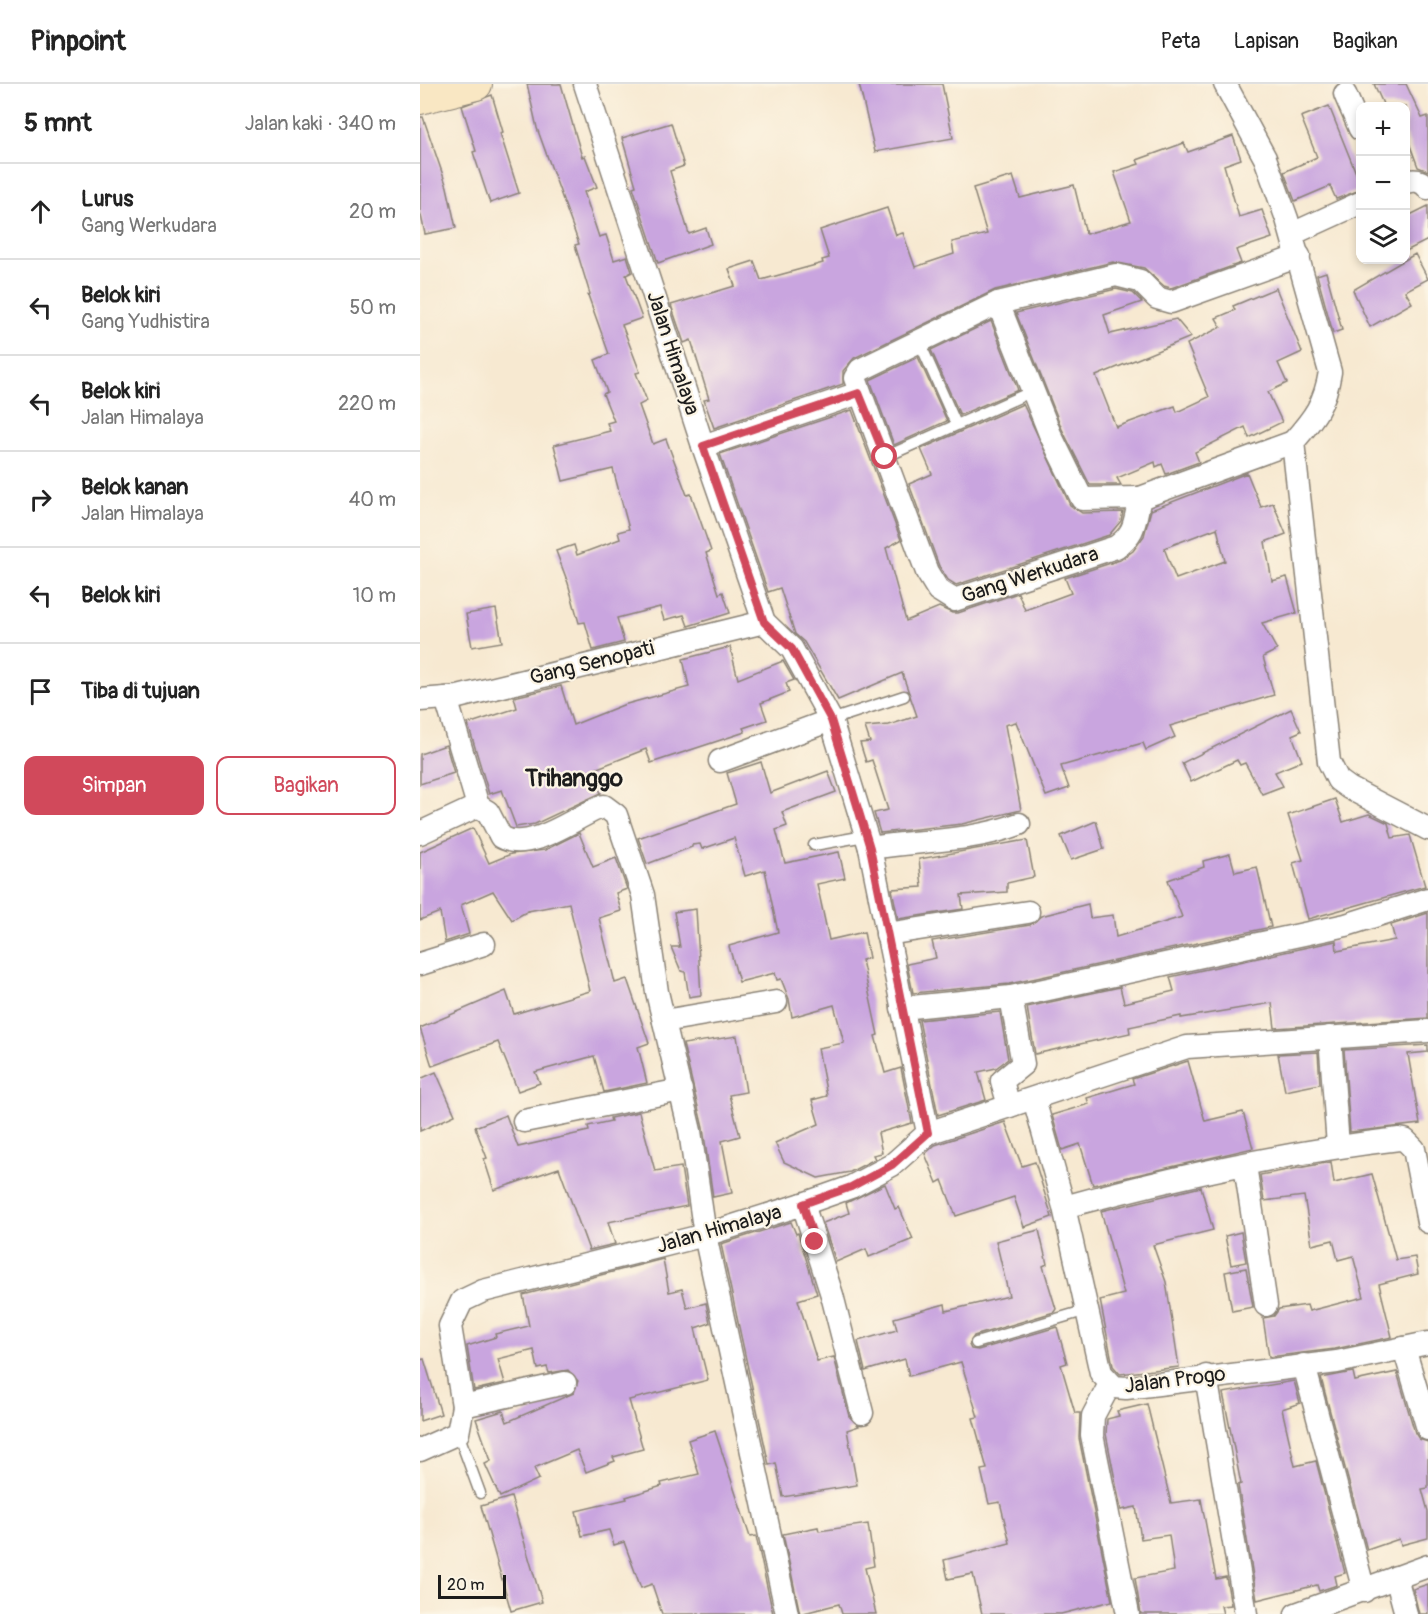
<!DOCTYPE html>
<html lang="id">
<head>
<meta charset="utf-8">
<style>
  :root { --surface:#fff; --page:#f2f2f2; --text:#222; --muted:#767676; --line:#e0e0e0; --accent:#d1495b }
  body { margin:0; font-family:Pangolin,sans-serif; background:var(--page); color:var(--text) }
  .controls { position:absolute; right:18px; top:18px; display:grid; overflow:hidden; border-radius:12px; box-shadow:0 3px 9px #0003 }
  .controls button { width:54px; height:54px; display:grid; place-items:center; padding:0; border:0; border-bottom:2px solid var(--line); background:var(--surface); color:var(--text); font:30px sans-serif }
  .scale { position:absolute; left:18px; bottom:15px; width:68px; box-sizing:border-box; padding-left:6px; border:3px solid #1c1c1c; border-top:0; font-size:16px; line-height:21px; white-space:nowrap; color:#1c1c1c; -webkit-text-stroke:4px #fcf5e5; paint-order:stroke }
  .stop { position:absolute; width:18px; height:18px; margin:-14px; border:4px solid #d1495b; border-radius:50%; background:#fff }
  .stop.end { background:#d1495b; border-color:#fff; box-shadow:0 2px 6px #0008 }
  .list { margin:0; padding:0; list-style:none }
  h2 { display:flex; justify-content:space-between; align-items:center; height:78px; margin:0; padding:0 24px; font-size:26px }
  h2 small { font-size:20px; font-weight:400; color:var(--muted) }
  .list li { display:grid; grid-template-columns:39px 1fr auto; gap:18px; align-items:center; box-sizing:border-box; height:96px; padding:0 24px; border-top:2px solid var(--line) }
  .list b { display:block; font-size:22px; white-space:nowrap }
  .list p { margin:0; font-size:20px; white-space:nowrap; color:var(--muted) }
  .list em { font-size:20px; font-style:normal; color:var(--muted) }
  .actions { display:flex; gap:12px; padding:18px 24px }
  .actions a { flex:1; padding:14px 0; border:2px solid var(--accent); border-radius:12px; text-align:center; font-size:21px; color:var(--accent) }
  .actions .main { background:var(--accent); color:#fff }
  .icon { flex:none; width:33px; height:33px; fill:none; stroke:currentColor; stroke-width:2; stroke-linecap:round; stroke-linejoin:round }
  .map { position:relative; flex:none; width:1008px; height:1530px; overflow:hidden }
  header { display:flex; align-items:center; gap:36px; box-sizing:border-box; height:84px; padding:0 30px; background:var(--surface); border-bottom:2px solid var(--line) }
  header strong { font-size:28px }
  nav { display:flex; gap:33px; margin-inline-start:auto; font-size:21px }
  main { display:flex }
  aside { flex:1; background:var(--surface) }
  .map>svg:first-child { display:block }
</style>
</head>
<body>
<header>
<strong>Pinpoint</strong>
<nav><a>Peta</a><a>Lapisan</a><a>Bagikan</a></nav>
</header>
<main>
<aside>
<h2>5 mnt<small>Jalan kaki · 340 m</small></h2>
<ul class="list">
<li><svg class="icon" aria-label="ahead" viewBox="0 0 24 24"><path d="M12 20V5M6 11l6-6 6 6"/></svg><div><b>Lurus</b><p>Gang Werkudara</p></div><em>20 m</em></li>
<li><svg class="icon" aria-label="left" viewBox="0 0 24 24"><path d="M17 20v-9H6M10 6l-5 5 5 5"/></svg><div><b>Belok kiri</b><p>Gang Yudhistira</p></div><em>50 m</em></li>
<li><svg class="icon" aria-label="left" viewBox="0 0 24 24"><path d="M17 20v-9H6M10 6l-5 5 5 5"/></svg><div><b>Belok kiri</b><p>Jalan Himalaya</p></div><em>220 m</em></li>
<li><svg class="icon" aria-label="right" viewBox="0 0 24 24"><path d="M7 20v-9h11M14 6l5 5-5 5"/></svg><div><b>Belok kanan</b><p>Jalan Himalaya</p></div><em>40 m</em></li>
<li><svg class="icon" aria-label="left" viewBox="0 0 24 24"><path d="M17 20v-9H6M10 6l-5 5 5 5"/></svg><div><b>Belok kiri</b></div><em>10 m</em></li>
<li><svg class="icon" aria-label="arrive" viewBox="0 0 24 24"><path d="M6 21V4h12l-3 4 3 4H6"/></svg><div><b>Tiba di tujuan</b></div></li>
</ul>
<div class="actions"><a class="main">Simpan</a><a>Bagikan</a></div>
</aside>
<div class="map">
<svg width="1008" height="1530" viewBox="0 0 1008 1530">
  <rect width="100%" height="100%" fill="#fcf5e5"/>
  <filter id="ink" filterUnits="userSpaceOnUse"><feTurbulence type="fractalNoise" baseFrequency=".0167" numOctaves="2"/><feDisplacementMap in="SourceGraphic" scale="12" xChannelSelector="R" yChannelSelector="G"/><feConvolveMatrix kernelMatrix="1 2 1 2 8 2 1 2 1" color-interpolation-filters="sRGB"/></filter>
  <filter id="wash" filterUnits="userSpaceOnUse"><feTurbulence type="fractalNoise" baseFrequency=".008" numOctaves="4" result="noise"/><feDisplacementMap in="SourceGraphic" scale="24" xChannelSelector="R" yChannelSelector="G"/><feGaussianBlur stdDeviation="1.35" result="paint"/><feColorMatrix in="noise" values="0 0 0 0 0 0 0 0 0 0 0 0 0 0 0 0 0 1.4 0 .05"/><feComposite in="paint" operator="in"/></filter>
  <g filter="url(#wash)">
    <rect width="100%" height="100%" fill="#f7e9d1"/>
    <g id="blocks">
      <g fill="#c9a5df" fill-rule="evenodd">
        <path d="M107,0H141L162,73L165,72L177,103L164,108L179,153L186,151L194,176L207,172L212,188L206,191L222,234L202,241L220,288L216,289L227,317L219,321L233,360L246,355L267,411L271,410L291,467L286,469L299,510L303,508L310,529L268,542L264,531L244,536L240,523L197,534L204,558L173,566L165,538L159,539L148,499L136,467L154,461L157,471L200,455L198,448L209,445L193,385L143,397L134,361L190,347L187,339L194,337L183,310L187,308L175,276L189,270L168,211L170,210L155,161L159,160L117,44Z"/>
        <path d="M439,0H522L533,54L455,68Z"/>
        <path d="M954,0H986L1002,34L1008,32V87L998,83L986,51V22H964Z"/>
        <path d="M72,11L83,48L80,49L99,109L70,119L53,68L56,67L42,22Z"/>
        <path d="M909,22L940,99V106L916,115L910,102L875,117L864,88L897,73L881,33Z"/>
        <path d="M0,33H3L27,103L36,144L5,150L0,127Z"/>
        <path d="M251,39L264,82L250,87L269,150L286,144L291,160L238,179L213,103L216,102L202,54Z"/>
        <path d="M813,52L821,75L804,81L819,133L842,126L852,154L816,166L821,179L751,204L744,202L724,184L693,178L575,206L434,274L423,287V300L294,344L284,316L289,315L271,256L264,259L251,221L315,202L309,185L334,177L341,196L403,179L402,176L409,174L400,146L467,124L476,151L483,149L495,183L534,170L532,158L567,150L553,104L593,92L600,114L654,101L666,150L711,137L694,88L719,80L717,76L764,59L768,68Z"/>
        <path d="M1008,122V156L986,167V133Z"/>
        <path d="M995,170L1008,195L985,207L992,219L950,243L933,206Z"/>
        <path d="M906,188L922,246L913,249L897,191Z"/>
        <path d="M856,204L882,268L858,279L867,299L848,308L862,338L829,354L825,343L775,368L779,378L746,390L742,380L736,383L735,378L697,394L701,401H670L642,345L596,229L696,205L713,209L722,218L684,231L690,250L756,235L771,253L676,292L696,343L755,322L757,328L789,313L767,260L801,243L796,234L815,226L813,222Z"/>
        <path d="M571,237L598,306L540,331L511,266Z"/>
        <path d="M498,273L527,337L474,361L450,296Z"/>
        <path d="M603,320L650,421L662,429L703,428L701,437L689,451L536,501L528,496L519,482L489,400L512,390L501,365Z"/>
        <path d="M432,326L481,456L466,464L486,537L519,523L532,529H538L598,509L605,526L651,509L645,494L700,476L713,467L724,452L731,426L827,389L841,423L853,419L866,450L845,458L852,497L867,493L877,529L842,539L857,566L843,573L854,611L750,642L755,653L726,666L723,659L641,682L649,704L626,712L596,638L585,641L601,726L542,740L460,749L454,729L468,726L452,676L446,678L440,659L450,658L445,643L469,641L497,632L482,589L418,616L384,558L375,550L360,504L348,508L300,370ZM797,444L805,477L756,495L744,464Z"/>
        <path d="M76,525L82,558L52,563L46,530Z"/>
        <path d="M310,563L318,595L363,577L374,596L366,599L369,608L341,619L347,636L323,644L325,648L231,679L226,665L170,687L181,709L115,740L96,743L82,706L69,710L48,640L97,624L94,613L141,602L153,641L203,621L269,603L263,575Z"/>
        <path d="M871,625L881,647L872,651L882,677L855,688L863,702L842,710L825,679L820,681L817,676L771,698L762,679Z"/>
        <path d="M26,661L34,689L0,700V670Z"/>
        <path d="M341,678L350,709L408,687L416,708L362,728L367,742L356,746L365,779L419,768L425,794L397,800L409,856L444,848L449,874L442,876L458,951L455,952L465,989L481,984L492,1039L458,1049L462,1069L453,1071L455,1075L430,1088L398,1094L364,1078L355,1059L399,1040L392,1016L407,1012L398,964L424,959L414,921L372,933L369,915L361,895L357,896L355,889L319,898L309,862L358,848L345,786L325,792L314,754L282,765L280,760L272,761V763L227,780L218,754L316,720L307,689Z"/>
        <path d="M915,715L923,738L949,730L968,739L972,754L990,751L1005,802L888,835L873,779L883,776L868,731Z"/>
        <path d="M676,737L684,765L651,776L641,752Z"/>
        <path d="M53,744L69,779L91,770L125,766L159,749L173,783L196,774L207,805L196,809L201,827L179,834L195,899L207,895L229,959L218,963L227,999L184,1008L174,972L115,988L120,999L98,1007L78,958L12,982L0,944L86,907L94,930L170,907L149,819L108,827L92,836L73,807L41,821L49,850L25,858L20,828L0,836V768Z"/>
        <path d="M607,756L614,793L587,799V808L541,811L543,825L478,835L472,805L502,803L499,775Z"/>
        <path d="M810,770L815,788L837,783L851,843L589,900L493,909L487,880L516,874L512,857L610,841L621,832L668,820L670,834L693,831L696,853L762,833L748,796L784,783L783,777Z"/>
        <path d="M276,825L281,911L269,913L265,888L261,887L251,863H260L254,828Z"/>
        <path d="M1008,829V934L855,944L852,919L761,934V932L709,943L710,949L615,970L607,923L700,903L704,919L754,907L750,893L916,857L917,867L975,856L971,841Z"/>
        <path d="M580,928L588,975L576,984L558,988L566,1016L518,1031L499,936Z"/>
        <path d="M317,952L326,1008L309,1011L320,1052L302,1057L312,1109L293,1113L283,1044L263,960Z"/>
        <path d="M1008,961V968L988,970L1000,1040L930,1048L924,966Z"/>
        <path d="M898,968L900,1000L865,1007L858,970Z"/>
        <path d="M768,977L785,1037L823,1028L833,1064L673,1101L660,1060L642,1066L632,1031L669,1020L667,1014L714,1000L712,995Z"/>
        <path d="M16,988L35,1031L0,1047V995Z"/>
        <path d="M219,1028L235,1087L261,1083L267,1122L188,1138L195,1160L169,1166L139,1084L74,1106L64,1075L67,1074L55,1043L86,1031L98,1063L169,1047L168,1042L191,1037L190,1034Z"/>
        <path d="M585,1038L602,1082L615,1078L632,1133L604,1143L594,1113L536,1132L522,1096L517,1099L505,1070L515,1061Z"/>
        <path d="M911,1078L914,1099L952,1090L976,1176L995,1173L998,1190L959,1200L972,1253L915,1265L849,1273L843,1234L854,1232L859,1225L887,1221L889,1227L944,1213L933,1172L918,1176L913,1156L892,1161L884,1112L844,1117L840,1091Z"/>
        <path d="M465,1100L475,1125L479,1123L493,1155L449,1173L446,1165L416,1178L403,1139L429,1129L426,1119Z"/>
        <path d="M781,1103L793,1146L733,1161L746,1198L759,1283L700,1290L693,1282L680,1216L704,1210L681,1127Z"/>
        <path d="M371,1138L376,1150L378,1149L397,1210L378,1216L397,1277L414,1273L429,1332L439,1342L427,1346L437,1401L363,1413L356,1379L349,1381L301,1160Z"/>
        <path d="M619,1146L627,1180L623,1182L636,1225L634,1228L554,1252L549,1261L551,1265L558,1266L637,1243L647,1279L641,1281L655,1329H660L659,1354L692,1517L641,1530H562L553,1490L528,1495L524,1476L590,1459L580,1418L569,1420L561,1386L567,1385L553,1334L558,1333L541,1278L489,1292L485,1275L445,1287L438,1257L477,1246L474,1234L525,1220L526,1227L589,1212L576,1157Z"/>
        <path d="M821,1148L826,1178L811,1181L805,1152Z"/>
        <path d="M243,1175L249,1208L262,1205L267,1224L286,1219L290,1239L275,1244L288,1296L209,1316L223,1365L193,1373L195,1377L166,1388L157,1366L114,1384L119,1395L80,1413L65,1380L71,1377L56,1335L83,1327L87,1338L154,1309L158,1297L148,1286L129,1289L127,1283L118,1285L114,1266L78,1275L85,1299L54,1306L47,1262L76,1253L75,1250L109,1242L103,1211Z"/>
        <path d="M826,1184L833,1223L812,1227L805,1188Z"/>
        <path d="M4,1275L21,1330L0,1337V1276Z"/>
        <path d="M933,1288L935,1297L977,1288L995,1349L999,1355L1008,1358V1404L1002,1405L1008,1427V1454L981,1461L979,1455L947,1466L901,1294Z"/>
        <path d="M874,1297L880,1319L862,1325L875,1382L896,1377L925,1489L915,1492L917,1501L899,1507L897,1501L837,1516L818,1401L821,1400L803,1309Z"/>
        <path d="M727,1320L751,1419L781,1415L796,1495L806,1493L811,1521L801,1522L803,1530H721L715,1494L754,1487L749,1451L721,1455L716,1423L701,1426L686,1350L687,1335L699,1332L697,1327Z"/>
        <path d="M295,1347L330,1453L336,1452L353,1530H242L232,1500L221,1504L204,1458L194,1461L189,1446L162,1452L156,1427L207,1415L206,1413L242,1402L241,1399L279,1390L268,1356Z"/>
        <path d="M91,1413L122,1518L91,1527L61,1422Z"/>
        <path d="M448,1440L454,1482L445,1484L456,1530H422L419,1520L380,1530L363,1450L398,1443L399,1447Z"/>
        <path d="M1008,1500V1530H999L993,1505Z"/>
      </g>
    </g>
  </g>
  <g filter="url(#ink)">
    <use href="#blocks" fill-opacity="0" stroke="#8a8276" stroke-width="1.5"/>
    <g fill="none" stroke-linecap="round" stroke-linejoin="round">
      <g stroke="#8a8276" stroke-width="13">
        <g id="service">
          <path d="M499,257L536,340"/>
          <path d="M465,373L613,307"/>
          <path d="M411,636L484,612"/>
          <path d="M394,761L445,752"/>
          <path d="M556,1259L667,1226"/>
          <path d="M38,1349L60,1409"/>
        </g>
      </g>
      <g stroke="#8a8276" stroke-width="25">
        <g id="minor">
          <path d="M805,0L845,74L867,135L910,288C905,320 894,334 873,358L909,678L918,696L929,704L1008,745"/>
          <path d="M925,10L940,45"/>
          <path d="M986,98C995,95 1002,97 1008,104"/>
          <path d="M872,150L940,119"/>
          <path d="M578,219L630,350L662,415L720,414"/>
          <path d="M873,358L720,414C714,437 717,448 696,463L534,516L518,506L507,488L435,294L440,286L578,219L696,191L720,197L737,214L751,218L879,172"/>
          <path d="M283,362L439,309"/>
          <path d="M26,614L58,722L68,728L81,753C111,770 157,731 184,722L196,731L223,811L237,908L270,1047L285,1151L367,1530"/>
          <path d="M0,616L38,613L344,538"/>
          <path d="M300,677L411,636"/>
          <path d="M0,749L58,722"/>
          <path d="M450,764C501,756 551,758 599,740"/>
          <path d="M467,850L608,828"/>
          <path d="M0,880L64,860"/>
          <path d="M482,924L591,913"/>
          <path d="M244,937L356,918"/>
          <path d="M910,953L918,1062"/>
          <path d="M614,1015L644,1123L681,1289L694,1303L706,1304L917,1278L1008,1259"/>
          <path d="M589,1022L582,997L603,980L591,913L926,841L1008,815"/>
          <path d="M104,1037L261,1006"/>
          <path d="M508,1049L767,963L1008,947"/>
          <path d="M825,1081L846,1221"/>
          <path d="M383,1120L412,1211L442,1329"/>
          <path d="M644,1123C754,1093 867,1068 979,1055L985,1056L994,1065L1008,1138"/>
          <path d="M984,1264L1008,1345"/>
          <path d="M884,1281L944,1507"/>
          <path d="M786,1292L826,1530"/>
          <path d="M690,1300L673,1332L672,1351L708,1530"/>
          <path d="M43,1322L145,1299"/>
          <path d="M0,1366L38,1349L43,1322L30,1242L42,1217L63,1207L285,1151L383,1120L431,1103L472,1081L508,1049L450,764L411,636L372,565L344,538L283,362L165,0"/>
          <path d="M976,1493L986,1530"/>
          <path d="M876,1530L1008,1482"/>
        </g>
      </g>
      <g stroke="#8a8276" stroke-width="34">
        <path id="secondary" d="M0,14L56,0"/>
      </g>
      <use href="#service" stroke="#fff" stroke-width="10"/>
      <use href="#minor" stroke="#fff" stroke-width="22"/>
      <use href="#secondary" stroke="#f9e7c3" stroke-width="32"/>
    </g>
  </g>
  <g fill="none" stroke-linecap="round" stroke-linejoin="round" filter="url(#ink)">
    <path stroke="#d1495b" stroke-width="8" d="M395,1158L383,1120L431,1103L472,1081L508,1049L450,764L411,636L372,565L344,538L283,362L439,309L465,373"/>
  </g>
  <g text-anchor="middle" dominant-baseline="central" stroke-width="4.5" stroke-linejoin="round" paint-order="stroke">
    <g font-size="21" fill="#1c1c1c" stroke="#fcf5e5">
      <text transform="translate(253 269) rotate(72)">Jalan Himalaya</text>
      <text transform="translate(610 491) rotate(-18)">Gang Werkudara</text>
      <text transform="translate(172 579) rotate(-14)">Gang Senopati</text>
      <text transform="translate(299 1145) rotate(-16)">Jalan Himalaya</text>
      <text transform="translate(755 1296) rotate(-7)">Jalan Progo</text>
    </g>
    <g font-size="24" font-weight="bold" fill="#1c1c1c" stroke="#fcf5e5">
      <text x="154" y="694">Trihanggo</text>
    </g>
  </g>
</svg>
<div class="controls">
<button>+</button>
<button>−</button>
<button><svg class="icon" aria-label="layers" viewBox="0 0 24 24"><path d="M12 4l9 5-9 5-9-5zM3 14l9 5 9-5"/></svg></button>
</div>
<div class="scale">20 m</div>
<div class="stop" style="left:465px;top:373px"></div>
<div class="stop end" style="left:395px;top:1158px"></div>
</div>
</main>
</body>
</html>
